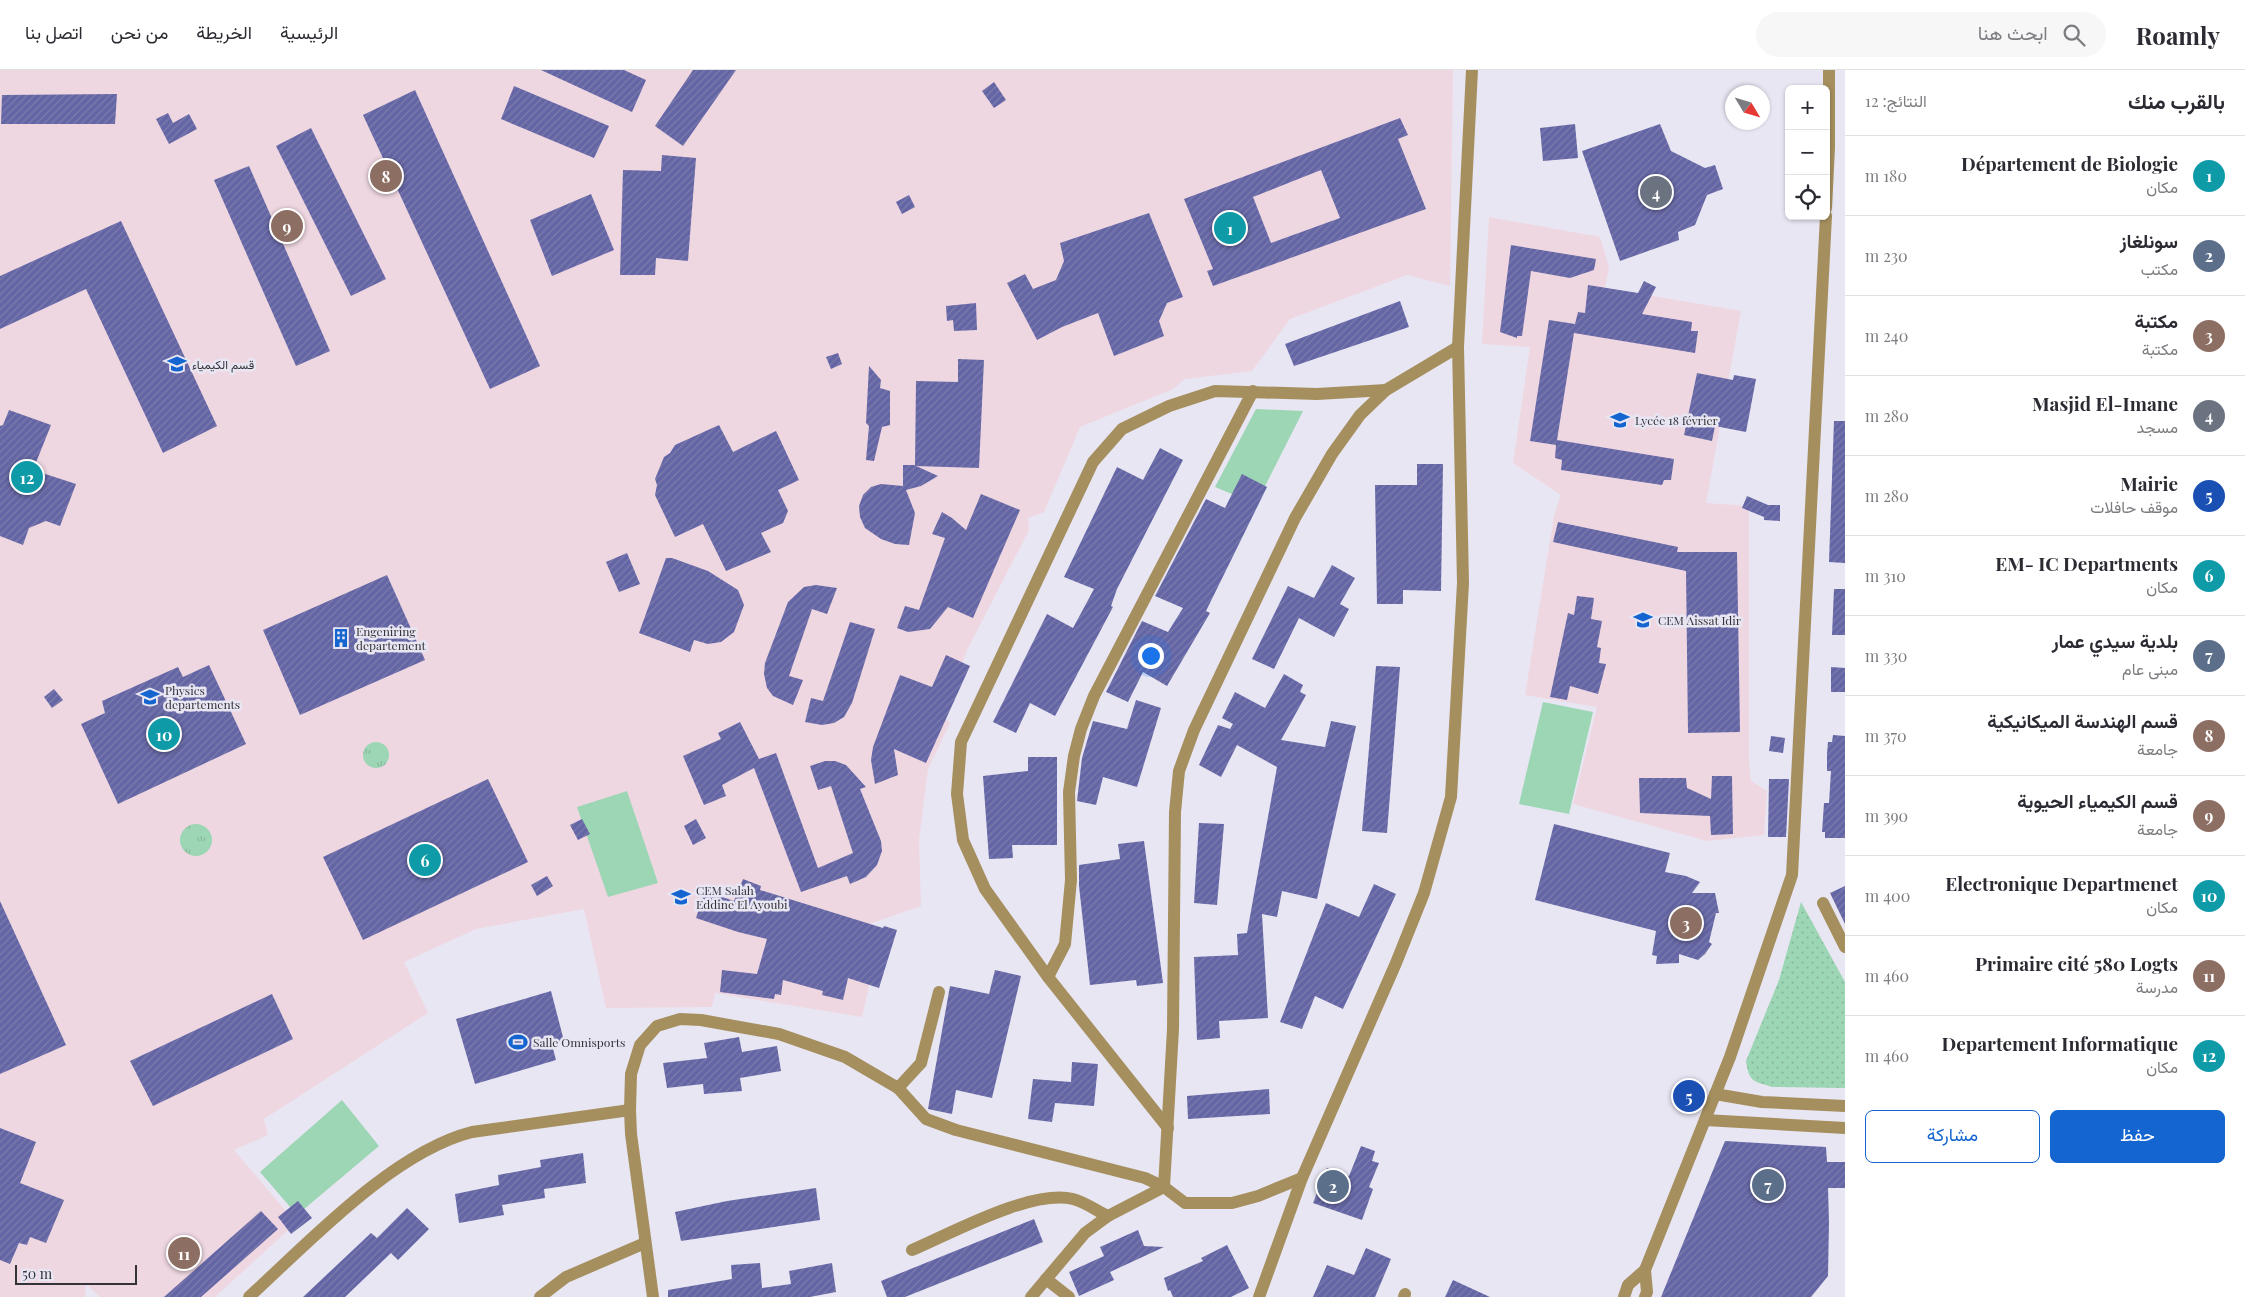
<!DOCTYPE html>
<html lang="ar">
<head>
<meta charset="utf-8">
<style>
  :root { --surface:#fff; --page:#f7f7f7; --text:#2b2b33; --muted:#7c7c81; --line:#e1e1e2; --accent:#1465cf }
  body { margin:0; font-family:"Playfair Display",Vazirmatn,serif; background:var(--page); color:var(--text); direction:rtl }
  .controls { position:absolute; right:15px; top:15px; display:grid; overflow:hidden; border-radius:8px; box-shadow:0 1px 4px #0004 }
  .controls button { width:45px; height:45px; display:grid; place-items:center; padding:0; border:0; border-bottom:1px solid var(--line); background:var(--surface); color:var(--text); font:25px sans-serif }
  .compass { position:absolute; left:1725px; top:15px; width:45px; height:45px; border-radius:50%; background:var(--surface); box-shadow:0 1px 4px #0004; rotate:128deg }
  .scale { position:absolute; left:15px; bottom:12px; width:122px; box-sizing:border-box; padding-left:5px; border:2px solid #343338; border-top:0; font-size:14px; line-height:18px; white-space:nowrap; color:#343338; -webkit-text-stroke:4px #e8e6f3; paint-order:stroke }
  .you { position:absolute; left:1150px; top:585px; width:18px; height:18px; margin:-12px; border:4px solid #fff; border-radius:50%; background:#1a73e8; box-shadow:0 0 0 8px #1a73e833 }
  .badge { display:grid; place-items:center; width:32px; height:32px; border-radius:50%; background:var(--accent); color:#fff; font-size:16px; font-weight:700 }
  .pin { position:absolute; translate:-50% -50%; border:2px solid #fff; box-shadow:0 1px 5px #0006 }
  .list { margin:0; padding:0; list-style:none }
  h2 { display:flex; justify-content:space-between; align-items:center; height:65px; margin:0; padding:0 20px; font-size:21px }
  h2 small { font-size:16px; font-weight:400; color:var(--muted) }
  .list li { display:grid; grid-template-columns:32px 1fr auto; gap:15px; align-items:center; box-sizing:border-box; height:80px; padding:0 20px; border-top:1px solid var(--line) }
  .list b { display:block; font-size:19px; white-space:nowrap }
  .list p { margin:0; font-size:16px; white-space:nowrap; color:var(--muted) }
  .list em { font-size:16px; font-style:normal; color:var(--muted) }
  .actions { display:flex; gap:10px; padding:15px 20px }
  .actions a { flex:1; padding:11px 0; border:1px solid var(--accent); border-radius:8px; text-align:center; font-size:18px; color:var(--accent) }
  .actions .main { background:var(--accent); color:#fff }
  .icon { flex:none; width:28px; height:28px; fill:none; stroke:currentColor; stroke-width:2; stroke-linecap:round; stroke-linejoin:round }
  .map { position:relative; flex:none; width:1845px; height:1227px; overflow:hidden; direction:ltr }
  header { display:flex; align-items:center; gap:30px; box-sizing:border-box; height:70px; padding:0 25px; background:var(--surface); border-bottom:1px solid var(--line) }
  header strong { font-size:24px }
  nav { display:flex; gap:28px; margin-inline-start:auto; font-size:18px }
  .search { width:350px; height:45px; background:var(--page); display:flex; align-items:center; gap:12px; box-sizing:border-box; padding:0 18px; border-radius:28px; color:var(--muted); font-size:19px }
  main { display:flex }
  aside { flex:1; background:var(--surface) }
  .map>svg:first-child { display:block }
</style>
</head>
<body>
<header>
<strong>Roamly</strong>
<div class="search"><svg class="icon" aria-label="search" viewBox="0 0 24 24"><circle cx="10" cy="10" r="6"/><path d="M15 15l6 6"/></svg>ابحث هنا</div>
<nav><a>الرئيسية</a><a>الخريطة</a><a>من نحن</a><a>اتصل بنا</a></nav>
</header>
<main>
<aside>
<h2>بالقرب منك<small>النتائج: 12</small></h2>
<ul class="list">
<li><span class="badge" style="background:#0f9aa8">1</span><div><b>Département de Biologie</b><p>مكان</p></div><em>180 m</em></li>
<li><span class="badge" style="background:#5c6f8a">2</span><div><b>سونلغاز</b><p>مكتب</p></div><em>230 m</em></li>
<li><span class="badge" style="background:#8d6e63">3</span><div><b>مكتبة</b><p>مكتبة</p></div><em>240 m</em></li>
<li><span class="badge" style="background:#6b7280">4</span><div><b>Masjid El-Imane</b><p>مسجد</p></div><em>280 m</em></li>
<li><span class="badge" style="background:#1a4fb4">5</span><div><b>Mairie</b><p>موقف حافلات</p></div><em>280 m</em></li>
<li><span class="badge" style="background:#0f9aa8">6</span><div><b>EM- IC Departments</b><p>مكان</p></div><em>310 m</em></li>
<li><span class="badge" style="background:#5c6f8a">7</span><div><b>بلدية سيدي عمار</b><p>مبنى عام</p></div><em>330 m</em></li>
<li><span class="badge" style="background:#8d6e63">8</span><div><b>قسم الهندسة الميكانيكية</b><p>جامعة</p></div><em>370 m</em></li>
<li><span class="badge" style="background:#8d6e63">9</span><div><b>قسم الكيمياء الحيوية</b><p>جامعة</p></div><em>390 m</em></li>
<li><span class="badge" style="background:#0f9aa8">10</span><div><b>Electronique Departmenet</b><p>مكان</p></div><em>400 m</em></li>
<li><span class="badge" style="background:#8d6e63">11</span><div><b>Primaire cité 580 Logts</b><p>مدرسة</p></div><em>460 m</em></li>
<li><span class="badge" style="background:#0f9aa8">12</span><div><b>Departement Informatique</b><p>مكان</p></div><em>460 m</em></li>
</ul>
<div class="actions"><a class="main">حفظ</a><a>مشاركة</a></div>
</aside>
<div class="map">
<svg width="1845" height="1227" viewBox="0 0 1845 1227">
  <defs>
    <pattern id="grass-tufts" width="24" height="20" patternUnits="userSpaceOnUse" patternTransform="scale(1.25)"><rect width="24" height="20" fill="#9dd6b4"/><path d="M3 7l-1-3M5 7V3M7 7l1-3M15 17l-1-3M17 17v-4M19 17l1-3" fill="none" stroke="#88b89c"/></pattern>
    <pattern id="park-dots" width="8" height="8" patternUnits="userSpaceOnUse" patternTransform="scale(1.25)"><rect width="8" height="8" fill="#9dd6b4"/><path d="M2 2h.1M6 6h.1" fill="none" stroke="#88b89c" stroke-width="1.8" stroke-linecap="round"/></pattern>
    <pattern id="building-hatch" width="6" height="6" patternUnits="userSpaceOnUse" patternTransform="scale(1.25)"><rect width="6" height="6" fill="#6465a5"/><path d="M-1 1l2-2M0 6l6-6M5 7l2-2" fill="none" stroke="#7c7cac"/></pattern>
  </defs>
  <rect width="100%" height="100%" fill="#e8e6f3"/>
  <g fill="#efd7e1">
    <path d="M0,0H1453L1450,216L1407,205L1290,249L1252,301L1185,309L1173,319L1080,357L1044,442L1028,448L1029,460L967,580L942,645L950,653L928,699L919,770L921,836L869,854L882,859L862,947L715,923L712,937L606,938L584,839L476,859L404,892L428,943L264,1049L268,1065L234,1080L296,1153L215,1227H100L86,1214L85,1227H0Z"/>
    <path d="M1489,147L1600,167L1609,197L1605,218L1741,241L1706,433L1749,436V691L1751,711L1767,721L1764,765L1707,771L1573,734L1597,637L1525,625L1554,446L1561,425L1513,393L1530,277L1482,274Z"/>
  </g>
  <g fill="url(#grass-tufts)">
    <circle cx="376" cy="685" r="13"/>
    <circle cx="196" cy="770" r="16"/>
  </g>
  <path fill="url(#park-dots)" d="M1801,832L1845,912V1018L1772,1017C1754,1011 1749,1013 1746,991L1779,910Z"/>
  <g fill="#9dd6b4">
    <path d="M1256,339L1303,341L1256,434L1215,417Z"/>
    <path d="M1543,632L1593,642L1569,744L1519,734Z"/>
    <path d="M627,721L658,813L608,827L577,737Z"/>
    <path d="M342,1030L379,1076L297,1145L260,1102Z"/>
  </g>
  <g fill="url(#building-hatch)" fill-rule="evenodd">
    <path d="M541,0H624L646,10L632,42Z"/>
    <path d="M693,0H736L683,76L655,56Z"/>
    <path d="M994,12L1006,30L994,38L982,21Z"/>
    <path d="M514,16L609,56L594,88L501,49Z"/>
    <path d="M415,20L540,296L490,319L363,45Z"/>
    <path d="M117,24L115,54H1L2,25Z"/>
    <path d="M168,43L173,53L189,44L197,59L169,74L156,49Z"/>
    <path d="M1400,48L1408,65L1398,69L1426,139L1213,216L1207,201L1213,199L1184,129ZM1321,100L1340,148L1271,173L1253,127Z"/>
    <path d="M1575,54L1578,88L1543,91L1540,58Z"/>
    <path d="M1660,54L1671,81L1705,98L1715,95L1723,119L1707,125L1695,155L1678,162L1679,170L1620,191L1582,81Z"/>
    <path d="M311,58L386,209L351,226L276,76Z"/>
    <path d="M662,85L696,88L688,191L656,188L655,205H620L623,100L661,101Z"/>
    <path d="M249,96L330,281L296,296L214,110Z"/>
    <path d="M591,124L614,180L552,206L530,150Z"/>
    <path d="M909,125L915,137L902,144L896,132Z"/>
    <path d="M1149,143L1183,227L1167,233L1159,251L1164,266L1114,286L1098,243L1062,257L1037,270L1007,213L1025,204L1033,219L1056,210L1064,191L1060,173Z"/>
    <path d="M121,151L217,356L163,383L86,219L0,259V206Z"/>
    <path d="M1511,175L1596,189L1594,200L1570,208L1531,201L1522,266H1517V268L1500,262Z"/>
    <path d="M1644,211L1656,217L1642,244L1692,252L1691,261H1698L1695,283L1574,263L1557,370L1674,389L1671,410H1664L1662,415L1561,400L1562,390L1555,388L1556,375L1530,371L1549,250L1575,254L1578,242L1585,243L1588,215L1638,223Z"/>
    <path d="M1400,231L1409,257L1294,296L1285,274Z"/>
    <path d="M976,233L977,260L954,261L953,250L947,251L946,236Z"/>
    <path d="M838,283L842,294L831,299L826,287Z"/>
    <path d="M958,289L984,290L979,398L915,396L916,311L958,312Z"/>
    <path d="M869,296L881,310L880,318L890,321V355L882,357L874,391L866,390L869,356L866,353Z"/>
    <path d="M1697,303L1733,310L1734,305L1756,309L1746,362L1715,356L1712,371L1684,365Z"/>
    <path d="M9,340L51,355L33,400L76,414L60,456L46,451L29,458L23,475L0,466V356L3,355Z"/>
    <path d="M1834,351H1845V493L1829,492Z"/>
    <path d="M719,355L733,382L776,361L799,410L778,420L788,441L783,453L761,463L771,482L726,501L703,454L675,467L655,425L657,415L655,409L664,387L670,383L675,375Z"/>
    <path d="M1160,378L1183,390L1117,519L1111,536L1113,537L1055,646L1030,633L1016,663L993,652L1047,544L1073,558L1094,519L1064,507L1117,397L1143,410Z"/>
    <path d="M1417,394H1443L1441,521L1403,520V534H1377L1375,415H1417Z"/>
    <path d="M903,395H914L938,406L921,416L906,420L915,443L909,475L895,474L881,469L865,458L860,447L859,436L863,425L871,417L881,414L903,416Z"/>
    <path d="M1242,404L1267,417L1206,541L1210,543L1167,616L1143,602L1128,632L1106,622L1142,551L1168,562L1183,538L1155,526L1206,429L1225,438Z"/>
    <path d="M981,424L1020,440L973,548L948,537L930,559L908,562L897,558L905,536L919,540L945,468L932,464L942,442L952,448L966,460Z"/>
    <path d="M1747,426L1768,435H1780V451L1764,450V447L1742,438Z"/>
    <path d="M1558,452L1678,477L1677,482H1737L1740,662L1688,663L1686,501L1553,472Z"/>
    <path d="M627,483L640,514L619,522L606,492Z"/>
    <path d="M666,488H672L708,501L738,520L744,535L734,562L721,572L708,574L694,570L690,582L639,563Z"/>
    <path d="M1332,495L1355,508L1340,534L1349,539L1334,567L1299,548L1274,599L1252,589L1288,516L1314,528Z"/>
    <path d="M387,505L425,590L300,645L263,560Z"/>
    <path d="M816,515L837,518L827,544L812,539L789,606L803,610L793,635L773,626L767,618L764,604L765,593L788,532L804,517Z"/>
    <path d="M1834,519H1845V565H1832Z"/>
    <path d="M1577,526L1594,528L1591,549L1602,551L1597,577L1601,578L1599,593L1606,594L1598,624L1570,616L1567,630L1550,627L1568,543L1574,545Z"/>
    <path d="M850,552L875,559L852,633L844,647L834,653L822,655L805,652L811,628L823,631Z"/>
    <path d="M946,585L970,596L926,693L894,679L898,705L875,714L871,690L873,677L900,605L932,617Z"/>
    <path d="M209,595L246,674L118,734L81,654L105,643L102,631L178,597L183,607Z"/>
    <path d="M1376,596L1400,597L1387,763L1362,761Z"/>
    <path d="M1831,597L1845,598V622H1831Z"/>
    <path d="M1284,604L1303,615L1300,622L1306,625L1281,670L1325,677L1331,651L1356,656L1317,829L1282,821L1277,847L1262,844L1268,948L1219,951L1220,968L1197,970L1194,887L1238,885L1237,864L1247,863L1277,697L1237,675L1221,707L1199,695L1218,655L1230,659L1233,654L1222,648L1235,622L1265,638Z"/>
    <path d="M54,619L63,630L52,638L44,627Z"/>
    <path d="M1136,630L1161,638L1137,717L1103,707L1096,735L1077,731L1082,688L1093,651L1127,659Z"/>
    <path d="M740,652L759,689L776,683L818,798L853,783L831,716L818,720L810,696L825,691H835L846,695L866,717L860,719L881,771L882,781L877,795L866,807L850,814L847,806L801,822L754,698L722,715L726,726L704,735L683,686L721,669L718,663Z"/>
    <path d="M1833,665L1845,666V768H1825V762H1822L1824,733H1829L1831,701H1827V684L1828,672H1832Z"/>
    <path d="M1771,666L1785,668L1783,683L1769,681Z"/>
    <path d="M1028,687H1057V775H1012L1013,788L989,789L983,706L1028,701Z"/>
    <path d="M1712,706H1732L1733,764L1711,765L1710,746L1640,743L1639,708H1686L1687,718L1711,729Z"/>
    <path d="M488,709L528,792L363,870L323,787Z"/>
    <path d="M1769,709H1789L1786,767H1768Z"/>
    <path d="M582,749L590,764L578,770L570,755Z"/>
    <path d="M696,749L706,768L693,775L684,756Z"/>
    <path d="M1199,753L1224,754L1217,835L1194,833Z"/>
    <path d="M1554,754L1670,783L1665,802L1686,806L1700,812L1692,823H1715L1719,843H1716L1709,872L1712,874L1705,884L1698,890L1679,884V893L1656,894L1657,886L1652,885L1656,861L1535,830Z"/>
    <path d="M1144,771L1163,913L1137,916L1136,910L1090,915L1079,816V795L1120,789L1118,774Z"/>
    <path d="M547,806L553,816L537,826L531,815Z"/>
    <path d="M743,809L761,816L760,820L883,858L884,856L897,860L879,918L848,908L843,930L822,925L823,921L783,910L781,925L775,924L774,929L720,922L722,900L757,904L767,869L738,862L696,848L705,821L734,831Z"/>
    <path d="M1374,814L1396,824L1343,939L1315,926L1302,959L1280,952L1326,833L1359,847Z"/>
    <path d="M1845,816V854L1830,823Z"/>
    <path d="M0,831L66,975L0,1004Z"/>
    <path d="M995,900L1021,906L992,1028L956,1020L952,1044L928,1039L950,916L989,924Z"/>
    <path d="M551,921L564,971L552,975L556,990L475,1014L456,949Z"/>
    <path d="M272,924L293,969L153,1036L130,991Z"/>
    <path d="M739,967L742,982L777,976L781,1001L740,1008L742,1021L704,1024L703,1014L667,1018L663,993L707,988L704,973Z"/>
    <path d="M1072,992L1098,994L1094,1036L1055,1033L1052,1052L1028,1049L1033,1009L1071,1012Z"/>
    <path d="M1269,1019L1270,1044L1188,1049L1187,1026Z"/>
    <path d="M0,1058L36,1072L20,1113L64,1130L46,1173L30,1167L27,1175L19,1173L10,1194L0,1190Z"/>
    <path d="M1725,1071L1826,1077L1827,1092H1845V1118H1828L1829,1152L1828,1206L1811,1227H1661Z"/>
    <path d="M1361,1076L1375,1081L1372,1091L1379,1093L1369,1117L1373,1119L1362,1150L1313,1133L1327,1098L1349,1106Z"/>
    <path d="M583,1083L586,1113L544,1119L545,1128L502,1135L504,1145L459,1153L455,1124L499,1115L498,1105L541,1097L540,1090Z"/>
    <path d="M816,1118L820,1150L681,1171L675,1142L727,1131Z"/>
    <path d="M298,1131L312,1148L291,1164L278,1147Z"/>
    <path d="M407,1138L429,1159L398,1190L391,1183L345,1227H303L371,1163L377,1168Z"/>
    <path d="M261,1141L278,1159L201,1227H164Z"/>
    <path d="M1034,1149L1043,1172L905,1227H887L881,1211Z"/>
    <path d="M1138,1160L1144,1176L1164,1177L1110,1202L1114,1210L1079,1226L1069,1202L1104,1186L1100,1177Z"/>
    <path d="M1227,1175L1249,1218L1231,1227H1173L1170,1220L1168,1221L1164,1208L1203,1191L1201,1188Z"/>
    <path d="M1366,1178L1391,1189L1375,1227H1313L1327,1195L1354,1205Z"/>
    <path d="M760,1193L762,1218L791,1214L789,1201L832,1193L836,1222L810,1227H668V1220L732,1209L731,1195Z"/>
    <path d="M1453,1210L1490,1227H1445Z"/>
  </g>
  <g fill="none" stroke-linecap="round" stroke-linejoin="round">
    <g stroke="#a58f5e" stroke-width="12">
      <path d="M1826,138L1829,78V0"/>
      <path d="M1823,833L1845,877"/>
      <path d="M1048,907L1065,874L1071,810L1069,722L1074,686L1081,659L1094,626L1253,321"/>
      <path d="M898,1018L921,993L939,922"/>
      <path d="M1715,1024L1762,1032L1845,1036"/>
      <path d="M1705,1050L1845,1058"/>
      <path d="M1168,1058L1048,907L985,819L963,770L957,724L961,672L1093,392L1122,359L1169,336L1215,321L1317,324L1386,320"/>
      <path d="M1302,1108L1258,1126L1232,1133H1185L1164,1117L1173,959L1175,742L1179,701L1194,660L1295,448L1332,384L1360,345L1386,320L1458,277"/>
      <path d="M912,1180C952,1163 1031,1119 1073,1129C1085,1132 1097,1141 1108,1146"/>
      <path d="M1046,1209L1069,1227"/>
      <path d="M249,1227C309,1172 393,1082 472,1062L630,1040"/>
      <path d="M540,1227L566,1207L645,1173"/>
      <path d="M653,1227L631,1064L630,1040L631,1004L640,975L657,956L680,949L701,950L779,964L845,987L898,1018L926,1049L956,1060L1145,1108L1164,1117"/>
      <path d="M1031,1227L1085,1163L1108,1146L1164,1117"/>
      <path d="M1259,1227L1302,1108L1396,893L1424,823L1451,727L1463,513L1458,277L1472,0"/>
      <path d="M1404,1227L1405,1224"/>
      <path d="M1624,1227L1628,1215L1645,1200"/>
      <path d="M1645,1227L1647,1222L1645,1200L1730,987L1792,805L1826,146"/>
    </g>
  </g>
  <defs>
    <g id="university-bare" transform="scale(1.5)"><path d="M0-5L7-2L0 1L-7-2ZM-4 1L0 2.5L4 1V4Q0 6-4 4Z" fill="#1465cf" stroke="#e8e6f3" stroke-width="2.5" paint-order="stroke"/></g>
    <g id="school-bare" transform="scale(1.5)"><path d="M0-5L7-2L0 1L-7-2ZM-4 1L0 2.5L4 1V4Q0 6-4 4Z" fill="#1465cf" stroke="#e8e6f3" stroke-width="2.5" paint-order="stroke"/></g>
    <g id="building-bare" transform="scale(1.5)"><path d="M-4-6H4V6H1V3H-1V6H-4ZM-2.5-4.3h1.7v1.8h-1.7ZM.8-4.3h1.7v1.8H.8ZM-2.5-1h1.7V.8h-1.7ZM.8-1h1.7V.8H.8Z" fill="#1465cf" stroke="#e8e6f3" stroke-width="2.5" paint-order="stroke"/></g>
    <g id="stadium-bare" transform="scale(1.5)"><path d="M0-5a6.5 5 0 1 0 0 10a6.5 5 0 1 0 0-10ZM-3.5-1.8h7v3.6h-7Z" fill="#1465cf" stroke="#e8e6f3" stroke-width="2.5" paint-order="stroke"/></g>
  </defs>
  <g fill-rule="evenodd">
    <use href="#university-bare" x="177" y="294"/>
    <use href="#school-bare" x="1620" y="350"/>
    <use href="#school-bare" x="1643" y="550"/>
    <use href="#building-bare" x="341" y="568"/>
    <use href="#university-bare" x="150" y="627"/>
    <use href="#school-bare" x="681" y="827"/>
    <use href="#stadium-bare" x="518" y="972"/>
  </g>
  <g text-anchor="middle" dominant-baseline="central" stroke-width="5" stroke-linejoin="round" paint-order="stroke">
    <g font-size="12" fill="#343338" stroke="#e8e6f3" text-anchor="start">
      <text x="192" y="294">قسم الكيمياء</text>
      <text x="1635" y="350">Lycée 18 février</text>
      <text x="1658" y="550">CEM Aissat Idir</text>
      <text x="356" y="561">Engeniring<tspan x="356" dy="14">departement</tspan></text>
      <text x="165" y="620">Physics<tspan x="165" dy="14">departements</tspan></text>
      <text x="696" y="820">CEM Salah<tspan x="696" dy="14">Eddine El Ayoubi</tspan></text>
      <text x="533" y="972">Salle Omnisports</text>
    </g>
  </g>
</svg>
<div class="controls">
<button>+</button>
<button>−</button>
<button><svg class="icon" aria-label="locate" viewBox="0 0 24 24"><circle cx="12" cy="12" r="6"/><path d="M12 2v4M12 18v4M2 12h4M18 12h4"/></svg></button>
</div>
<svg class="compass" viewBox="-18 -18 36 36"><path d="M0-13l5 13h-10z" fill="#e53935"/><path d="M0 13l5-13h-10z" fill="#7c7c81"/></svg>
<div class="scale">50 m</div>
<div class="you"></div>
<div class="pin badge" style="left:1230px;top:158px;background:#0f9aa8">1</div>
<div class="pin badge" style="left:1333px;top:1116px;background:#5c6f8a">2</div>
<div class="pin badge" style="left:1686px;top:853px;background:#8d6e63">3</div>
<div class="pin badge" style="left:1656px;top:122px;background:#6b7280">4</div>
<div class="pin badge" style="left:1689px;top:1026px;background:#1a4fb4">5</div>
<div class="pin badge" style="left:425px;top:790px;background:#0f9aa8">6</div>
<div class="pin badge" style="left:1768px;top:1115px;background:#5c6f8a">7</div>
<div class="pin badge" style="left:386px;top:106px;background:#8d6e63">8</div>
<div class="pin badge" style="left:287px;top:156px;background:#8d6e63">9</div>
<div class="pin badge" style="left:164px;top:664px;background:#0f9aa8">10</div>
<div class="pin badge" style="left:184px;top:1183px;background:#8d6e63">11</div>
<div class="pin badge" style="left:27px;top:407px;background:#0f9aa8">12</div>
</div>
</main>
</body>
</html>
